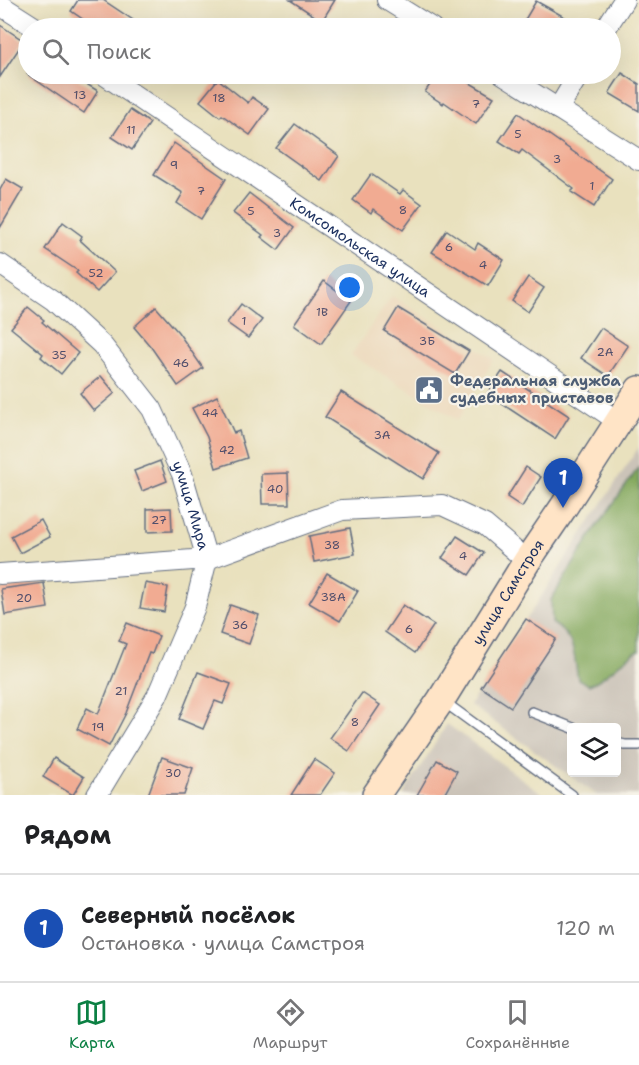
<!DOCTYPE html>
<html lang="ru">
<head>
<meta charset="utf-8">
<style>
  :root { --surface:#fff; --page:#f2f2f2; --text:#202124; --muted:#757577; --line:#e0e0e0; --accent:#0b8043 }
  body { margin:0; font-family:"Shantell Sans",sans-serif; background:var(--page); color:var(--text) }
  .controls { position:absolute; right:18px; bottom:18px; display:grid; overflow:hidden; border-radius:6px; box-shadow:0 6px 24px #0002 }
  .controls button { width:54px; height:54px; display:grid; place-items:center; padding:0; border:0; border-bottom:2px solid var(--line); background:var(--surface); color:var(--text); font:30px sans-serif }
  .you { position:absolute; left:350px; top:288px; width:21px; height:21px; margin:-15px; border:4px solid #fff; border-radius:50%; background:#1a73e8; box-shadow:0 0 0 9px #1a73e833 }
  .badge { display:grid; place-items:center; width:39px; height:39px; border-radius:50%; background:var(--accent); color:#fff; font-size:20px; font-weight:700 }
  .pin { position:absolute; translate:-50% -50px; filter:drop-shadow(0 2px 3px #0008) }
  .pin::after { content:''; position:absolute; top:32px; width:21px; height:18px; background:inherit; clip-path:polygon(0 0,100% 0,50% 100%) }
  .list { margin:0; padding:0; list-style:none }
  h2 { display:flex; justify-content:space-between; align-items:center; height:78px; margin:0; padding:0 24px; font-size:26px }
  h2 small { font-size:20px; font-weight:400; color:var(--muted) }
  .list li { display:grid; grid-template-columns:39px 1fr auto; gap:18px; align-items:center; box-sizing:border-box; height:108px; padding:0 24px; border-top:2px solid var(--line) }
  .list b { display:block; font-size:22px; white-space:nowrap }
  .list p { margin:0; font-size:20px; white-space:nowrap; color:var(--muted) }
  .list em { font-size:20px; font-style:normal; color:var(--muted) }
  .icon { flex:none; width:33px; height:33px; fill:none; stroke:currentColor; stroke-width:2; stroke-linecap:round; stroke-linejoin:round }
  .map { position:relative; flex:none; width:639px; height:795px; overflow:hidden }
  .search { position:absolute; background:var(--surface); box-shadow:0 6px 24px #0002; left:18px; right:18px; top:18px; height:66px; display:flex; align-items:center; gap:15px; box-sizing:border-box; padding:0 21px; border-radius:33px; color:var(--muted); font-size:22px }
  .sheet { height:186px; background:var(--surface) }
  nav { display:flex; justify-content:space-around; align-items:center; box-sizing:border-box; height:84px; border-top:2px solid var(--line); background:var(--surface); font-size:16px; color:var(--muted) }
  nav a { display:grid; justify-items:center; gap:3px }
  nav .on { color:var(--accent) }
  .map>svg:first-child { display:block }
</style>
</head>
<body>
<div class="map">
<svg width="639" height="795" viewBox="0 0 639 795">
  <rect width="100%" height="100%" fill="#f7f3e8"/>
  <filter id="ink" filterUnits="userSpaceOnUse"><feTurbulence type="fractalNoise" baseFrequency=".0167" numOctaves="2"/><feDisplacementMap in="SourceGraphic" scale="12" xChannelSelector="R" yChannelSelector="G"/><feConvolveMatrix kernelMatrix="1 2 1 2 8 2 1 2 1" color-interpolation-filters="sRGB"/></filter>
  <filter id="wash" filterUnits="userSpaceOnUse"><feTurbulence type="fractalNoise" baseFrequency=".008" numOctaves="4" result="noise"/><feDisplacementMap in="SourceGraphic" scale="24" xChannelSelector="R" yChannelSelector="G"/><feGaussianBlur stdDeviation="1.35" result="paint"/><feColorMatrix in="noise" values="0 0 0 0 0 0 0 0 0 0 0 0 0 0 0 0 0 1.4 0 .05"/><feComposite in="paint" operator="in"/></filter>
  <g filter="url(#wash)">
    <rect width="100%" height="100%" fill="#e9e1be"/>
    <path fill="#ecd8ba" d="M392,296L494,359L458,420L351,355Z"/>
    <g fill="#cbc3b8" fill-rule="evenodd">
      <path d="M639,447V795H597L470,705ZM572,728H616V772H572Z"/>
      <path d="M447,724L544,795H403Z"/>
    </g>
    <path fill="#82a75c" stroke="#4e6b5d" stroke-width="1.5" d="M639,467V650C620,660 609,677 589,685L578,679C573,652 576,638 552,623L551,600L593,532Z"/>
    <g id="blocks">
      <g fill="#f1ab92">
        <path d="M78,0H103L145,28H96L71,11Z"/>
        <path d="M290,0H335L322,21Z"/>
        <path d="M536,1L584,28H520Z"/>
        <path d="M0,25L24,41L0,77Z"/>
        <path d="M622,73L639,84V111L609,93Z"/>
        <path d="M27,74H70L98,91L84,113Z"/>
        <path d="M437,74H455L494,97L476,124L444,102L443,104L425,92Z"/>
        <path d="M218,79L248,103L252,97L269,109L250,135L222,115L220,117L200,101Z"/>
        <path d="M130,110L150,123L132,150L112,137Z"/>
        <path d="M518,113L612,179L594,207L571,192L574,189L522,150L519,154L499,141Z"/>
        <path d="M295,124L339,156L322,181L276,148Z"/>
        <path d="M174,143L226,179L201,219L177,203L183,193L154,175Z"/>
        <path d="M371,174L400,194L403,190L422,204L403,230L373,209L371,213L353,200Z"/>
        <path d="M6,179L23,189L0,228V190Z"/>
        <path d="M249,193L294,228L278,250L261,237L263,235L233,213Z"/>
        <path d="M63,222L82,236L80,240L115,272L97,292L76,273L78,271L45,249Z"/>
        <path d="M447,230L475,249L478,243L504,260L488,286L432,252Z"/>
        <path d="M528,277L544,288L528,312L512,301Z"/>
        <path d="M324,281L351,301L321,344L294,324Z"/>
        <path d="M241,304L262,320L248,338L227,323Z"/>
        <path d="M28,307L44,320L42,322L78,353L61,374L41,357L43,354L11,328Z"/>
        <path d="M156,307L178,332L203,368L178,386L151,347L134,327Z"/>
        <path d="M398,308L469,351L455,374L384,331Z"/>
        <path d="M601,328L628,346L608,376L581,358Z"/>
        <path d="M502,372L569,416L555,439L487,394Z"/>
        <path d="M101,376L115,393L94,411L80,393Z"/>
        <path d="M341,392L439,453L423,479L325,417Z"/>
        <path d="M217,396L234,433L239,431L247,458L216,468L207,437L192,408Z"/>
        <path d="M160,461L167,481L142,491L134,471Z"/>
        <path d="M526,467L541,477L522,507L507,497Z"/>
        <path d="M288,473L289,504H262L261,474Z"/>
        <path d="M171,508L172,531L147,532V509Z"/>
        <path d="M41,520L50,537L20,553L11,536Z"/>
        <path d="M350,528L355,554L314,562L309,536Z"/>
        <path d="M457,536L484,553L469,575L442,558Z"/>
        <path d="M327,573L358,591L340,621L309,603Z"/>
        <path d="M44,583L48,608L5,615L1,589Z"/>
        <path d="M145,583L168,587L164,612L140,608Z"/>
        <path d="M230,605L259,615L249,644L220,634Z"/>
        <path d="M403,605L434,625L415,653L385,632Z"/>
        <path d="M526,619L556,639L511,707L481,687Z"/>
        <path d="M127,623L159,636L152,654L149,653L126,713L109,746L77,729L87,708L98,714L126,644L119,641Z"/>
        <path d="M198,672L231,684L223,704L215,701L203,729L179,719Z"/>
        <path d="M362,693L380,705L349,751L330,738Z"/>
        <path d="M162,757L193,768L184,795H148Z"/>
        <path d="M54,758L84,777L73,795L43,777Z"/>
        <path d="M314,759L335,773L320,795H291Z"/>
        <path d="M437,760L457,771L444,795H417Z"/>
      </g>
    </g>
  </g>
  <g filter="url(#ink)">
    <use href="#blocks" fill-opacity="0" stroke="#636d80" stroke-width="1.5"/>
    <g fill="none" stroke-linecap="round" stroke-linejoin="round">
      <g stroke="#636d80" stroke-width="12">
        <g id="lane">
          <path d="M443,701L572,795"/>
          <path d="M532,712L573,728"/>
          <path d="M616,743L625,745H639"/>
        </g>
      </g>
      <g stroke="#636d80" stroke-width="22">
        <g id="street">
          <path d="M387,0L432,28"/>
          <path d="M0,5L36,28"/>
          <path d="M606,28L624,0"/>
          <path id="s1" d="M103,74L619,422"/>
          <path d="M503,74L639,160"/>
          <path d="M558,109L579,74"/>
          <path id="s2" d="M0,264L53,300L102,345L152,409L182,474L207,559L195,607L157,696L97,795"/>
          <path d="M0,574L207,559L342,510L442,505L485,525L527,561"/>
        </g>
      </g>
      <g stroke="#636d80" stroke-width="30">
        <g id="secondary">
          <path id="s3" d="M376,795L441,700L527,561L563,508L639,390"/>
        </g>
      </g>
      <use href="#lane" stroke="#fff" stroke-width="9"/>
      <use href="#street" stroke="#fff" stroke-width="20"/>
      <use href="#secondary" stroke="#ffe4c6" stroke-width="27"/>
    </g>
  </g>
  <defs>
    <g id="civic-square" transform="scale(1.5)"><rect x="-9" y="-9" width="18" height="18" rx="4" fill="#5c6f8a" stroke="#f7f3e8"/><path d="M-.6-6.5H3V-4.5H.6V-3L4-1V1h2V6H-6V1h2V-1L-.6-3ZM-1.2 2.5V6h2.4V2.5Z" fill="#fff"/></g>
  </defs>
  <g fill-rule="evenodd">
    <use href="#civic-square" x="429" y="390"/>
  </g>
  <g text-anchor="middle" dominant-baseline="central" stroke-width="4.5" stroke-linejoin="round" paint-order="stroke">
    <g font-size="12" fill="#504e6b">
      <text x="80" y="95">13</text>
      <text x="219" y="98">18</text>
      <text x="476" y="104">7</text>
      <text x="131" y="130">11</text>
      <text x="518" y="134">5</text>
      <text x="557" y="159">3</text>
      <text x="174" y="165">9</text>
      <text x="592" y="186">1</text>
      <text x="201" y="191">7</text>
      <text x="403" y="210">8</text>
      <text x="251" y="211">5</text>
      <text x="277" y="233">3</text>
      <text x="449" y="247">6</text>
      <text x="483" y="265">4</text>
      <text x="96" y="273">52</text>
      <text x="322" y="312">1В</text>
      <text x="244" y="321">1</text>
      <text x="427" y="341">3Б</text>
      <text x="605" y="352">2А</text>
      <text x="59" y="355">35</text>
      <text x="181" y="363">46</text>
      <text x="210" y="413">44</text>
      <text x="382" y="435">3А</text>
      <text x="227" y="450">42</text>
      <text x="275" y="489">40</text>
      <text x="159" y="520">27</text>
      <text x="332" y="545">38</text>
      <text x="463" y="556">4</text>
      <text x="333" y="597">38А</text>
      <text x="24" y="598">20</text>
      <text x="240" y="625">36</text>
      <text x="409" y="629">6</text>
      <text x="121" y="691">21</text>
      <text x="355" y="722">8</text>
      <text x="98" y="727">19</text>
      <text x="173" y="773">30</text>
    </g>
    <g font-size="15" fill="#1b2f5e" stroke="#f7f3e8">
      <text stroke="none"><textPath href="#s1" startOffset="310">Комсомольская улица</textPath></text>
      <text stroke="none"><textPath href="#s2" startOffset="316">улица Мира</textPath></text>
      <text stroke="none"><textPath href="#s3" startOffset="242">улица Самстроя</textPath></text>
    </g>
    <g font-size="15" font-weight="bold" fill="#4e5e75" stroke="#f7f3e8" text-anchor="start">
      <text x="450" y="381">Федеральная служба<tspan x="450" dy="17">судебных приставов</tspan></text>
    </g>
  </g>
</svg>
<div class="controls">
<button><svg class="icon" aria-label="layers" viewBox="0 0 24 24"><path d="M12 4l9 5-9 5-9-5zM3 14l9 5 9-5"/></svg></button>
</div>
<div class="you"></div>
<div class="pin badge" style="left:563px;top:508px;background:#1a4fb4">1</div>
<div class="search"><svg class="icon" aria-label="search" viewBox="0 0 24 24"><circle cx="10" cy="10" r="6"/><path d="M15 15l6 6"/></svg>Поиск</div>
</div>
<section class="sheet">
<h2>Рядом<small></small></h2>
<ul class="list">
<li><span class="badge" style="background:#1a4fb4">1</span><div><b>Северный посёлок</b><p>Остановка · улица Самстроя</p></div><em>120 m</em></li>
</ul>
</section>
<nav>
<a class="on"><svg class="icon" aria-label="map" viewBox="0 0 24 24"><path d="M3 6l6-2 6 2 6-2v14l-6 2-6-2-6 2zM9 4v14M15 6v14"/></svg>Карта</a>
<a><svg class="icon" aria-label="directions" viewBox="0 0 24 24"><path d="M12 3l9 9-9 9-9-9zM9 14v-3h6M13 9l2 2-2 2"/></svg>Маршрут</a>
<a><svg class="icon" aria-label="saved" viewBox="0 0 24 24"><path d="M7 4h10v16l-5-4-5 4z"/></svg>Сохранённые</a>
</nav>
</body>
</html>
